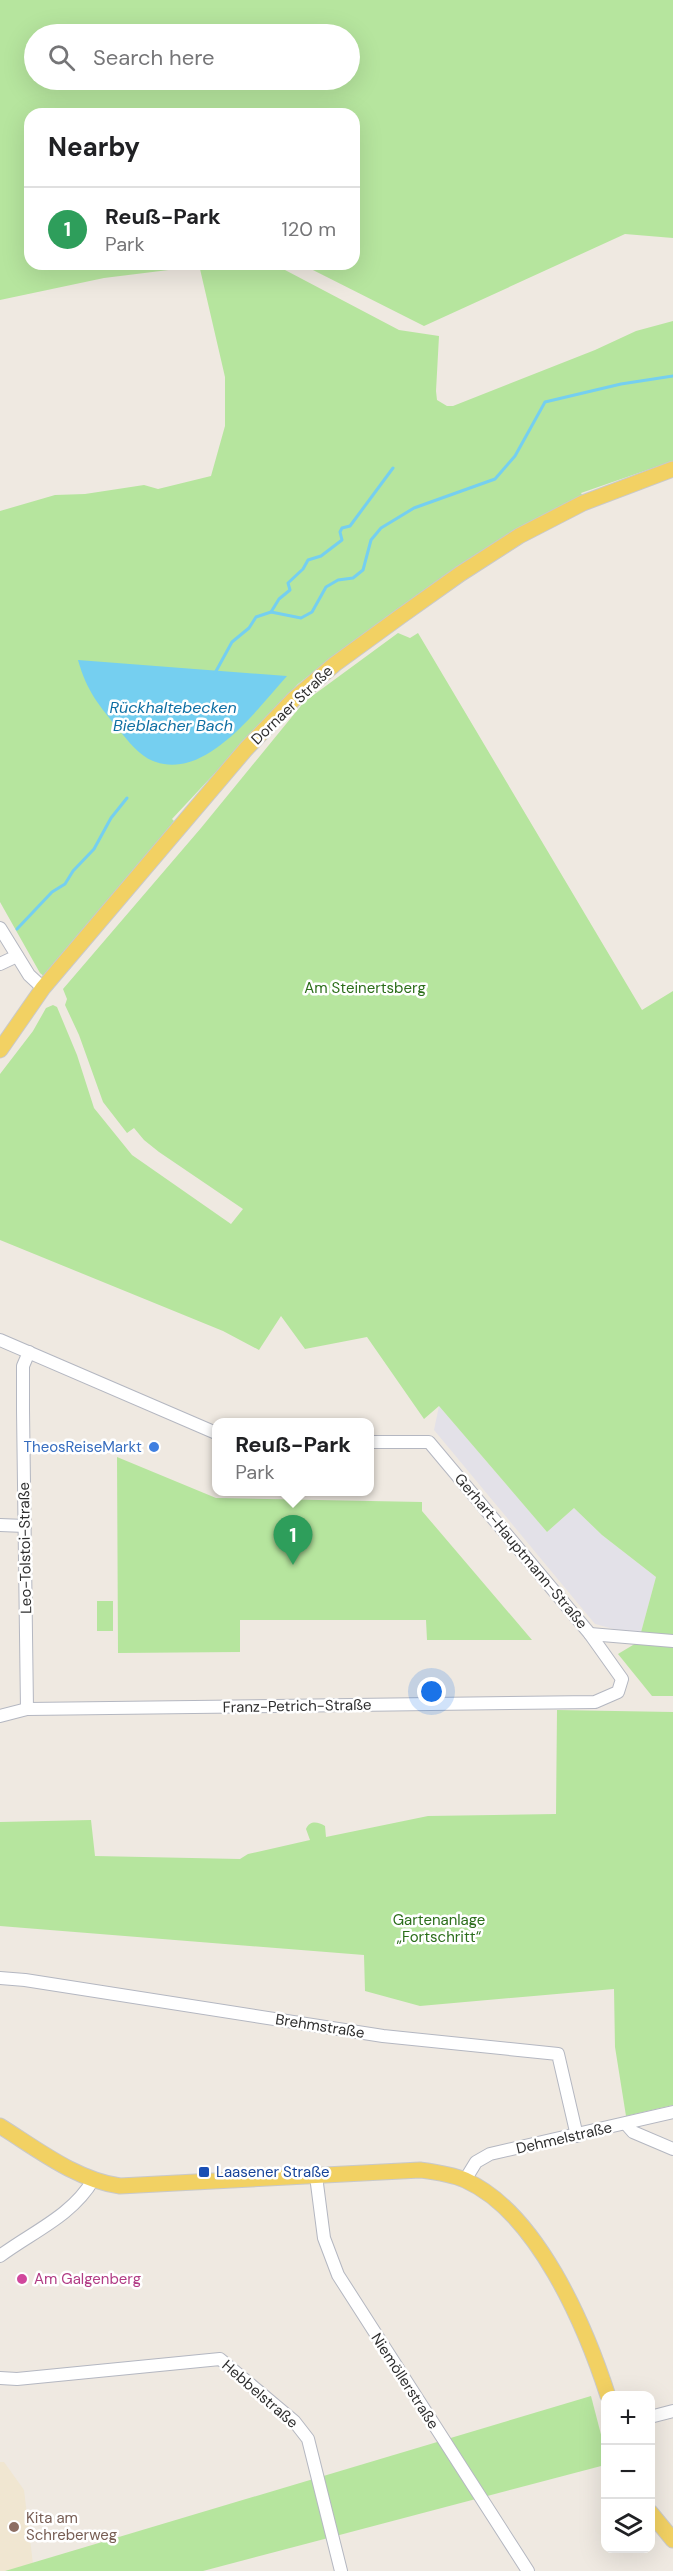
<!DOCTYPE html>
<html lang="en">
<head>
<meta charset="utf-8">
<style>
  :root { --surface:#fff; --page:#f6f6f6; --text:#202124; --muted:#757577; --line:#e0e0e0; --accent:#0f766e }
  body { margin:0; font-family:"DM Sans",sans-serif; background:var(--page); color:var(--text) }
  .controls { position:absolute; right:18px; bottom:18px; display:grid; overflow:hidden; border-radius:12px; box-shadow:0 6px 24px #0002 }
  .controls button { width:54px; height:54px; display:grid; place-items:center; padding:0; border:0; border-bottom:2px solid var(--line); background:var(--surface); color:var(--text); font:30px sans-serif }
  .you { position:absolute; left:432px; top:1692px; width:21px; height:21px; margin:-15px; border:4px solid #fff; border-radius:50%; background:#1a73e8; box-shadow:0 0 0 9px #1a73e833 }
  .badge { display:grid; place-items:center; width:39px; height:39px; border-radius:50%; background:var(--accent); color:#fff; font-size:20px; font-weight:700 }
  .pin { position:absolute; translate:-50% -50px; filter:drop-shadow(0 2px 3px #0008) }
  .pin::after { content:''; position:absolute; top:32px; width:21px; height:18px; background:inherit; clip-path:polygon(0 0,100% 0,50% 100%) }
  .popup { position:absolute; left:212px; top:1418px; width:162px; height:78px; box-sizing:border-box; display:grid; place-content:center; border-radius:12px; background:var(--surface); filter:drop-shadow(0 2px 4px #0005); font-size:20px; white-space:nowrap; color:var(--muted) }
  .popup b { font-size:22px; color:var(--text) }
  .popup::after { content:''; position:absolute; left:50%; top:100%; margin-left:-12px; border:12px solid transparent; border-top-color:var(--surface) }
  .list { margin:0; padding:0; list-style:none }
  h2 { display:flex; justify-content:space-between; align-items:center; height:78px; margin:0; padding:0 24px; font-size:26px }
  h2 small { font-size:20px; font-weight:400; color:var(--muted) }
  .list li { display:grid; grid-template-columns:39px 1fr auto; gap:18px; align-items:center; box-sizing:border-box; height:84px; padding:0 24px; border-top:2px solid var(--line) }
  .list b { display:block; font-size:22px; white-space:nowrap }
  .list p { margin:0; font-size:20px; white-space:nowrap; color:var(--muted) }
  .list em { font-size:20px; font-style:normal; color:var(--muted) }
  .icon { flex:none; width:33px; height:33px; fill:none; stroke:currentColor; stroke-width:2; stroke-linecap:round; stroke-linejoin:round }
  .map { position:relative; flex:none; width:673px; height:2571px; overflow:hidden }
  .search { position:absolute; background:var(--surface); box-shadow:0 6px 24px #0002; left:24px; top:24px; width:336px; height:66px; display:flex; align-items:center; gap:15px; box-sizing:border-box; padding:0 21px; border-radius:33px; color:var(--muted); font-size:22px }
  .panel { position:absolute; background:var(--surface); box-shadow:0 6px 24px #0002; left:24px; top:108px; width:336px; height:162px; border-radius:18px }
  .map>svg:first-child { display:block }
</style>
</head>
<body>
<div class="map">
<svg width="673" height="2571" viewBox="0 0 673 2571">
  <rect width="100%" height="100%" fill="#efe9e1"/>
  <path fill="#e3e1e8" d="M439,1406L547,1532L574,1508L602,1535L656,1577L640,1636L595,1624L434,1430Z"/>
  <path fill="#f0e6d1" d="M0,2462H4L24,2490L33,2564L5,2571H0Z"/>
  <g fill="#b6e59e" fill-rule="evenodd">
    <path d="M0,0H673V238L625,234L424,326L301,264H354V114H30V264H217L104,278L0,300ZM34,34H350V80H34Z"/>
    <path d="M243,264L285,270L399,330L439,336L436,391L437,400L447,406H453L595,350L636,331L673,321V461L581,493L584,498L353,642L298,684L172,819L174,821L46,978L40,973L0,902V511L55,495L85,494L144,485L158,489L211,476L225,426V377L200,269Z"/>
    <path d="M398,633L410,638L418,633L642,1010L673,991V1639L640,1636L656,1577L602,1535L574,1508L547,1532L439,1406L424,1419L367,1337L305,1349L281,1316L259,1350L223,1331L0,1240V1074L33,1031L46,1008L53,1005L57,1007L77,1055L94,1108L132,1155L231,1224L243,1209L159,1152L144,1140L134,1128L127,1133L103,1102L79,1035L65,1005L67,999L63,989L201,828L304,702Z"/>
    <path d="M117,1457L216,1498L422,1502V1511L532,1640H427L426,1620H240V1652L118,1653Z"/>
    <rect x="97" y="1601" width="16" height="30"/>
    <path d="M638,1642L673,1647V1696H652L618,1654Z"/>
    <path d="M557,1710L673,1712V2105L626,2116L615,2047L614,1989L420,2006L365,1991L364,1955L0,1926V1822L91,1820L95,1856L240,1859L248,1854L310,1840L306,1829C310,1820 318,1822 325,1826L326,1837L428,1816L556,1814Z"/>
    <path d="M591,2396L605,2450V2465L203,2571H5Z"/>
  </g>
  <path fill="#75cff0" d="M78,660L287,676C257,709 205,782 153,761C140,756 127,740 119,730C99,705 87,692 78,660Z"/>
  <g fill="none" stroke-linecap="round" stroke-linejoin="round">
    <g stroke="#75cff0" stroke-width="3">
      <path d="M271,612L279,599L290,590L288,583L303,569L308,560L321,556L342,540L340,532L342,528L350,526L393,468"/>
      <path d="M215,673L232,642L249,628L256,617L271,612L301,618L312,612L326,587L338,580L353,578L363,570L371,540L381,528L414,508L495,479L515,456L545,402L621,384L673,376"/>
      <path d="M17,929L52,892L65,884L73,871L94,849L111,818L127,798"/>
    </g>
    <g stroke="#b4b7c1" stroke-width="14">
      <g id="minor">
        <path d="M0,928L29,975L43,988"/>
        <path d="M0,964L17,956"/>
        <path d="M0,1340L216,1433"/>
        <path d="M0,1525L25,1526"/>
        <path d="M590,1634L673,1641"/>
        <path d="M27,1709L23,1410V1366L29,1352"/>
        <path d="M0,1716L27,1709L595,1702L618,1692L622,1679L590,1634L429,1442H370"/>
        <path d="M0,1978L25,1980L383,2036L558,2054L577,2136"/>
        <path d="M626,2124L633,2132L673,2149"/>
        <path d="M316,2176L324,2238L338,2275L528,2571"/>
        <path d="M465,2180L476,2162L490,2154L673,2112"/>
        <path d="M0,2256C32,2232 72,2216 93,2180"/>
        <path d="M0,2378L17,2379L220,2359L294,2421L308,2439L341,2571"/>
        <path d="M650,2417L673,2411"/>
      </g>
    </g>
    <g stroke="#c9c9c9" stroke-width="17">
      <g id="major">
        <path d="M0,1050L43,988L246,749L294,699L335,664L401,616L460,574L519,536L583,503L673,469"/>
        <path d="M0,2126C37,2149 76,2180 120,2186L420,2170C435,2172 451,2174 465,2180C537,2212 585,2325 608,2396"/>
        <path d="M650,2512L673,2540"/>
      </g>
    </g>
    <use href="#minor" stroke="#fff" stroke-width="12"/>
    <use href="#major" stroke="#f2d163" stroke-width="15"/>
  </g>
  <circle fill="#3f7fe0" stroke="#fff" stroke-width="2" cx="154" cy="1447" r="6"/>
  <rect fill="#1a4fb4" stroke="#fff" stroke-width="2" x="198" y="2166" width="12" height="12" rx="3"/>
  <circle fill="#d1479c" stroke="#fff" stroke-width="2" cx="22" cy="2279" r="6"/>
  <circle fill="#8d6e63" stroke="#fff" stroke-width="2" cx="14" cy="2527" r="6"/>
  <g text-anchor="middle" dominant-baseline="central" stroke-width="5" stroke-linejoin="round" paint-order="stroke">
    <g font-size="15" fill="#2e2e2e" stroke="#fff">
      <text transform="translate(292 705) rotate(-44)">Dornaer Straße</text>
      <text transform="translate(25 1548) rotate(-91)">Leo-Tolstoi-Straße</text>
      <text transform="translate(521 1551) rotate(50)">Gerhart-Hauptmann-Straße</text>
      <text transform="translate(297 1706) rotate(-1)">Franz-Petrich-Straße</text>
      <text transform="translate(320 2026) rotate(9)">Brehmstraße</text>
      <text transform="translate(564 2138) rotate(-13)">Dehmelstraße</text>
      <text transform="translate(405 2381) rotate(57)">Niemöllerstraße</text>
      <text transform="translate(260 2394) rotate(41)">Hebbelstraße</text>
    </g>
    <g font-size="15" fill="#2c6e1b" stroke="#fff">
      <text x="365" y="988">Am Steinertsberg</text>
      <text x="439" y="1920">Gartenanlage<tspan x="439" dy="17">„Fortschritt“</tspan></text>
    </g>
    <g font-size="15" fill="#366cbe" stroke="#fff" text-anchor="end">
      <text x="142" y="1447">TheosReiseMarkt</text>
    </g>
    <g font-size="15" fill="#164399" stroke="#fff" text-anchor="start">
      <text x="216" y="2172">Laasener Straße</text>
    </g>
    <g font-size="15" fill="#b23c85" stroke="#fff" text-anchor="start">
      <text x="34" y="2279">Am Galgenberg</text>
    </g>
    <g font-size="15" fill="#785e54" stroke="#fff" text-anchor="start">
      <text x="26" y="2518">Kita am<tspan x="26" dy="17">Schreberweg</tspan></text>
    </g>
    <g font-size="16" font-style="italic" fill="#0d6fa3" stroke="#fff">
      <text x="173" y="707">Rückhaltebecken<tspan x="173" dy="18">Bieblacher Bach</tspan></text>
    </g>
  </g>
</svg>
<div class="controls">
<button>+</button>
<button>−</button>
<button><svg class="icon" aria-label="layers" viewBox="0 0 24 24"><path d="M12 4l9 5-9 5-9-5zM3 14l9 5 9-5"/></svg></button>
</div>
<div class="you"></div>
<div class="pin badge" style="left:293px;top:1565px;background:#2e9e5b">1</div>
<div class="popup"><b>Reuß-Park</b>Park</div>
<div class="search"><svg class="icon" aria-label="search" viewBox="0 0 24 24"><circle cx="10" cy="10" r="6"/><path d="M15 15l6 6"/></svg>Search here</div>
<section class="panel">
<h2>Nearby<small></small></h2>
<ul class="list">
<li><span class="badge" style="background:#2e9e5b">1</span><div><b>Reuß-Park</b><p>Park</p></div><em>120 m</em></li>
</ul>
</section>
</div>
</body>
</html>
